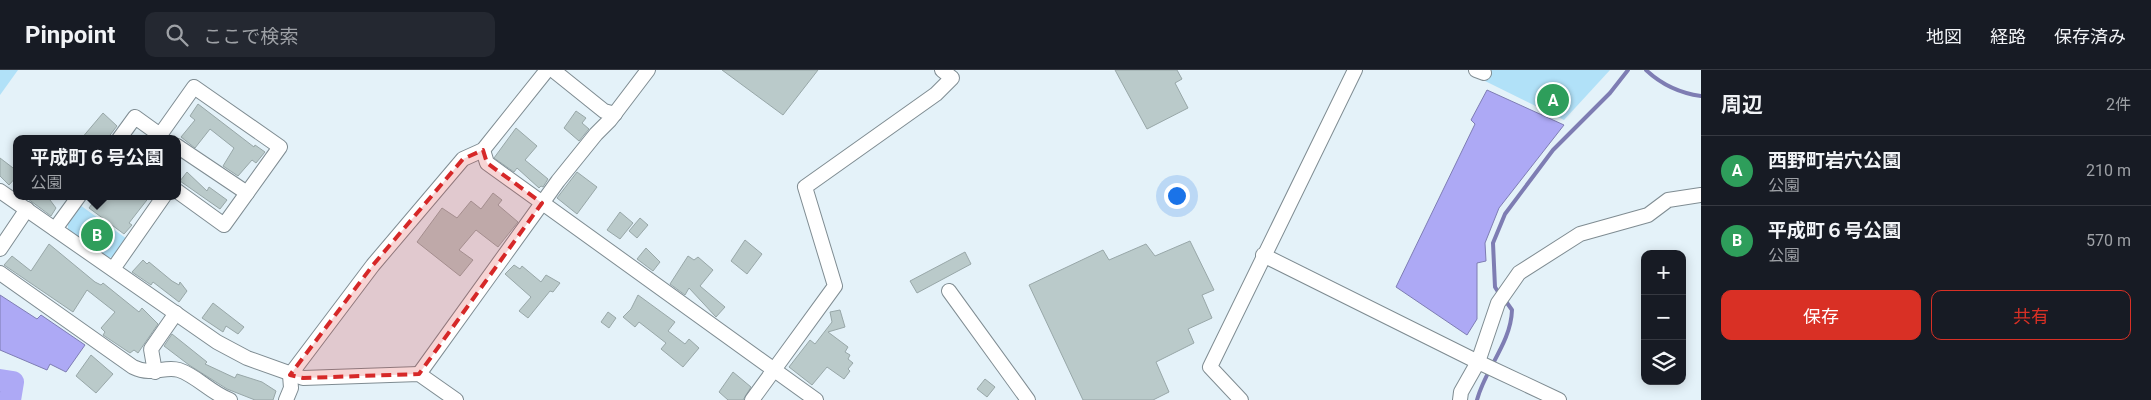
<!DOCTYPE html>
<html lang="ja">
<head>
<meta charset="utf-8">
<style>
  :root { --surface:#171b24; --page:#242831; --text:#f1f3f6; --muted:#9ea1a6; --line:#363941; --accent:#d93025 }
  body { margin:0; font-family:Roboto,"Noto Sans JP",sans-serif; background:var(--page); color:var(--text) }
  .controls { position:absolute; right:15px; bottom:15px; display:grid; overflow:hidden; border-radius:10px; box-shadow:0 2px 12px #0003 }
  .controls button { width:45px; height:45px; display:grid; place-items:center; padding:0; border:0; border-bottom:1px solid var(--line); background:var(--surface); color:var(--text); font:25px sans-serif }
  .you { position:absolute; left:1176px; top:125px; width:18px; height:18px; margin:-12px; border:4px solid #fff; border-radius:50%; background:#1a73e8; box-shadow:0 0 0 8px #1a73e833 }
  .badge { display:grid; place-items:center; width:32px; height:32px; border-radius:50%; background:var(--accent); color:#fff; font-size:16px; font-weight:700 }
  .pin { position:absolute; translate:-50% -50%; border:2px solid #fff; box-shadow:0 1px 5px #0006 }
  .popup { position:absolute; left:13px; top:65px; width:168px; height:65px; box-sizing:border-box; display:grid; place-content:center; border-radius:10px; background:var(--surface); filter:drop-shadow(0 1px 4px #0005); font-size:16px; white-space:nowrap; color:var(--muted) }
  .popup b { font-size:19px; color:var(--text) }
  .popup::after { content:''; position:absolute; left:50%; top:100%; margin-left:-10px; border:10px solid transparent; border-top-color:var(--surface) }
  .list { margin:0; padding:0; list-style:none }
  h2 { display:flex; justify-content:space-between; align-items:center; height:65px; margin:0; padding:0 20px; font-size:21px }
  h2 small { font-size:16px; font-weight:400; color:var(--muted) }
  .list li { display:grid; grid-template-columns:32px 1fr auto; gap:15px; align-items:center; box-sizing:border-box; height:70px; padding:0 20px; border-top:1px solid var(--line) }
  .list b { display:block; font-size:19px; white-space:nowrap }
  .list p { margin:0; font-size:16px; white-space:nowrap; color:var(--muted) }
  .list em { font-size:16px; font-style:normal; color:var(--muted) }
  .actions { display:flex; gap:10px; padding:15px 20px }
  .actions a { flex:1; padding:11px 0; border:1px solid var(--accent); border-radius:10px; text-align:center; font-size:18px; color:var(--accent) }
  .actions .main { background:var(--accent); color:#fff }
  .icon { flex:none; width:28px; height:28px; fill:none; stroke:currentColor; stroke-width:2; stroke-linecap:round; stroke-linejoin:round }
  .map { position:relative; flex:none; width:1701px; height:330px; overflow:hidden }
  header { display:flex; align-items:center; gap:30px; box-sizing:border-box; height:70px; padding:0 25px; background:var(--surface); border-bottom:1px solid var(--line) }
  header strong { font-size:24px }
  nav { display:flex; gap:28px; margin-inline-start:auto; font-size:18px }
  .search { width:350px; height:45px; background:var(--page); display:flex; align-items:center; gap:12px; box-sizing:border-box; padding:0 18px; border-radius:10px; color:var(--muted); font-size:19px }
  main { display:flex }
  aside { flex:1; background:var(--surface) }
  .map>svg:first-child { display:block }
</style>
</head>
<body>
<header>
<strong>Pinpoint</strong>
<div class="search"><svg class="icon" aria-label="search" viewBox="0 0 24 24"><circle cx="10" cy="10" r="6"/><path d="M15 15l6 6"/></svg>ここで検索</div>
<nav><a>地図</a><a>経路</a><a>保存済み</a></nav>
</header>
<main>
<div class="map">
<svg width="1701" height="330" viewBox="0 0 1701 330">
  <rect width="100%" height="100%" fill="#e4f2f9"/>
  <g fill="#b1e1f8">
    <path d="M0,0H18L0,25Z"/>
    <path d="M1489,0H1610L1564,50L1485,11Z"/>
    <path d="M80,135L127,169L114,187L106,188L68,161V152Z"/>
  </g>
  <g fill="#ada9f5" stroke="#7e7db3">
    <path d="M1487,20L1564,55L1499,138L1485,173L1486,191L1477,193V249L1467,265L1396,217L1475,54L1471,50Z"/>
    <path d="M0,225L37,249L41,245L85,275L66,302L50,294L47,300L0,280Z"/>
    <path d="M0,317L18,320L17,330H0Z"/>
  </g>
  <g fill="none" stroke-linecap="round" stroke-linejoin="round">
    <g stroke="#7e7db3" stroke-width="4">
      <path d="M1646,0C1662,15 1679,23 1701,26"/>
      <path d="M1500,225L1495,217L1493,173L1505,144L1553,80L1610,23L1628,0"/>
      <path d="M1477,330C1485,299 1511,273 1512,240L1505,230"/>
    </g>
    <path stroke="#ada9f5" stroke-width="22" d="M0,310L13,312L10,330"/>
  </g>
  <g fill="#bacaca" stroke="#98a7a8">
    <path d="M722,0H818L783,45Z"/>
    <path d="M1115,0H1177L1182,9L1175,13L1188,38L1147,59Z"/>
    <path d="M198,34L254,77L255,75L265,82L256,93L252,90L238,106L223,96L234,78L210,59L195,78L181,67L195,50L190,46Z"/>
    <path d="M576,41L586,48L582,53L589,59L579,71L564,58Z"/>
    <path d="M103,43L117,56L107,69H81Z"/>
    <path d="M516,58L537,76L525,90L548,109L543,117L541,116L539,118L517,98L514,102L494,88Z"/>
    <path d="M0,88L17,101V106L9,115L0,106Z"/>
    <path d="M187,102L207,121L209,117L227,130L220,139L180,111Z"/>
    <path d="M577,102L597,117L577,144L557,128Z"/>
    <path d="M493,123L502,130L498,135L518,152L498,177L476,160L459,180L473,190L460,206L417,172L442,138L457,148L471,131L481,139Z"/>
    <path d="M24,126H47L56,138L51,146Z"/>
    <path d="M98,126H150L129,153L132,155L124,164L89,138Z"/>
    <path d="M620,142L633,153L620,169L607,160Z"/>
    <path d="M640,148L648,155L637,168L629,161Z"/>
    <path d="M745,170L762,184L747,204L731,191Z"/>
    <path d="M1190,171L1214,220L1202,225L1212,248L1188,259L1194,273L1156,292L1169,322L1153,330H1083L1029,215L1103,180L1109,190L1146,174L1155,186Z"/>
    <path d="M49,174L95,212L101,215L103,213L139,242L142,238L158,254L138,283L134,280L130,283L103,265L105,262L101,258L115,242L87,220L73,242L4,195L12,186L31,201Z"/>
    <path d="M646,178L660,192L653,201L637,189Z"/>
    <path d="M965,182L971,194L917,223L910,211Z"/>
    <path d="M688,186L694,190L698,187L713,200L700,216L725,237L716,247L689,218L685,225L670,214Z"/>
    <path d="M143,190L147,194L149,192L172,211L179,215L180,212L187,221L179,232L153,212L151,215L132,202Z"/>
    <path d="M514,195L520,199L522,196L541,212L546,205L560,213L553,222L550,221L528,248L519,241L531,227L505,204Z"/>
    <path d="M638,225L675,252L668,261L685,274L689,269L699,278L683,297L661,279L666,273L639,252L635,257L623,247L631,239Z"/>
    <path d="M213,233L244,257L238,264L226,256L223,262L202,248Z"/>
    <path d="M840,240L845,257L828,262L848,277L845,282L850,285L848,289L853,293L848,299L850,301L844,309L827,297L812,315L789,297L810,270L815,274L832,252L830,242Z"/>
    <path d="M608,242L616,248L609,258L601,252Z"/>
    <path d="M172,264L207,292L205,294L235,308L237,304L262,312L276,321L273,330H255L227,319L189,295L164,276Z"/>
    <path d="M91,285L113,304L96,323L76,306Z"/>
    <path d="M733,302L751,317L743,330H728L719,322Z"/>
    <path d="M985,309L995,317L987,327L977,319Z"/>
  </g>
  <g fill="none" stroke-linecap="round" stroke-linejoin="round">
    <g stroke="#7f8c92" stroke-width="16">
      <g id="minor">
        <path d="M553,0L604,41L615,44"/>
        <path d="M1476,0L1484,3"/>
        <path d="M119,69L135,47L160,65L194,17L280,77L224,155L177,121"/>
        <path d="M177,76L247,123"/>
        <path d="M483,80L487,93L816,330"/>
        <path d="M0,121L217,272L247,288L303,308L419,304L456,330"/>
        <path d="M55,159L79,126"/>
        <path d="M0,179L27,139"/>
        <path d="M1263,185L1478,292L1559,330"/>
        <path d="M113,199L164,126"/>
        <path d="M0,203L133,297C154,307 164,295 179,300C197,306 211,323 230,330"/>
        <path d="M949,221L1028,330"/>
        <path d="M155,302L151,279L176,243"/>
        <path d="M419,304L558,111L596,64L610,50L648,0"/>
        <path d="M286,330L291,318L290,305L373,195L463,89L483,80L547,0"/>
        <path d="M752,330L835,216L805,117L936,24L952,8L942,0"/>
        <path d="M1241,330L1210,297L1355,0"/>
        <path d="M1460,330L1461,322L1478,292L1498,233L1519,203L1580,164L1648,145L1668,130L1701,125"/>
      </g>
    </g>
    <use href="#minor" stroke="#fff" stroke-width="14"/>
  </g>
  <path fill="#d62828" fill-opacity="0.2" stroke="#d62828" stroke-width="4" stroke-dasharray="10 6" stroke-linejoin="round" d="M483,80L487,93L542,133L419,304L303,308L290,305L373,195L463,89Z"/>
</svg>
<div class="controls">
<button>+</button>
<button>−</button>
<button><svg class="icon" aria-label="layers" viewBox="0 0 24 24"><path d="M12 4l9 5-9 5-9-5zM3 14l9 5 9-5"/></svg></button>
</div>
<div class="you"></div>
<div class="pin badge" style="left:1553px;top:30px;background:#2e9e5b">A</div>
<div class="pin badge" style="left:97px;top:165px;background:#2e9e5b">B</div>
<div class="popup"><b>平成町６号公園</b>公園</div>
</div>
<aside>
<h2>周辺<small>2件</small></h2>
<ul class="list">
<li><span class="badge" style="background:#2e9e5b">A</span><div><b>西野町岩穴公園</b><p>公園</p></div><em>210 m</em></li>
<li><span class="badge" style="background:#2e9e5b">B</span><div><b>平成町６号公園</b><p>公園</p></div><em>570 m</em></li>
</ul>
<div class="actions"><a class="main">保存</a><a>共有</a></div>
</aside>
</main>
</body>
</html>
